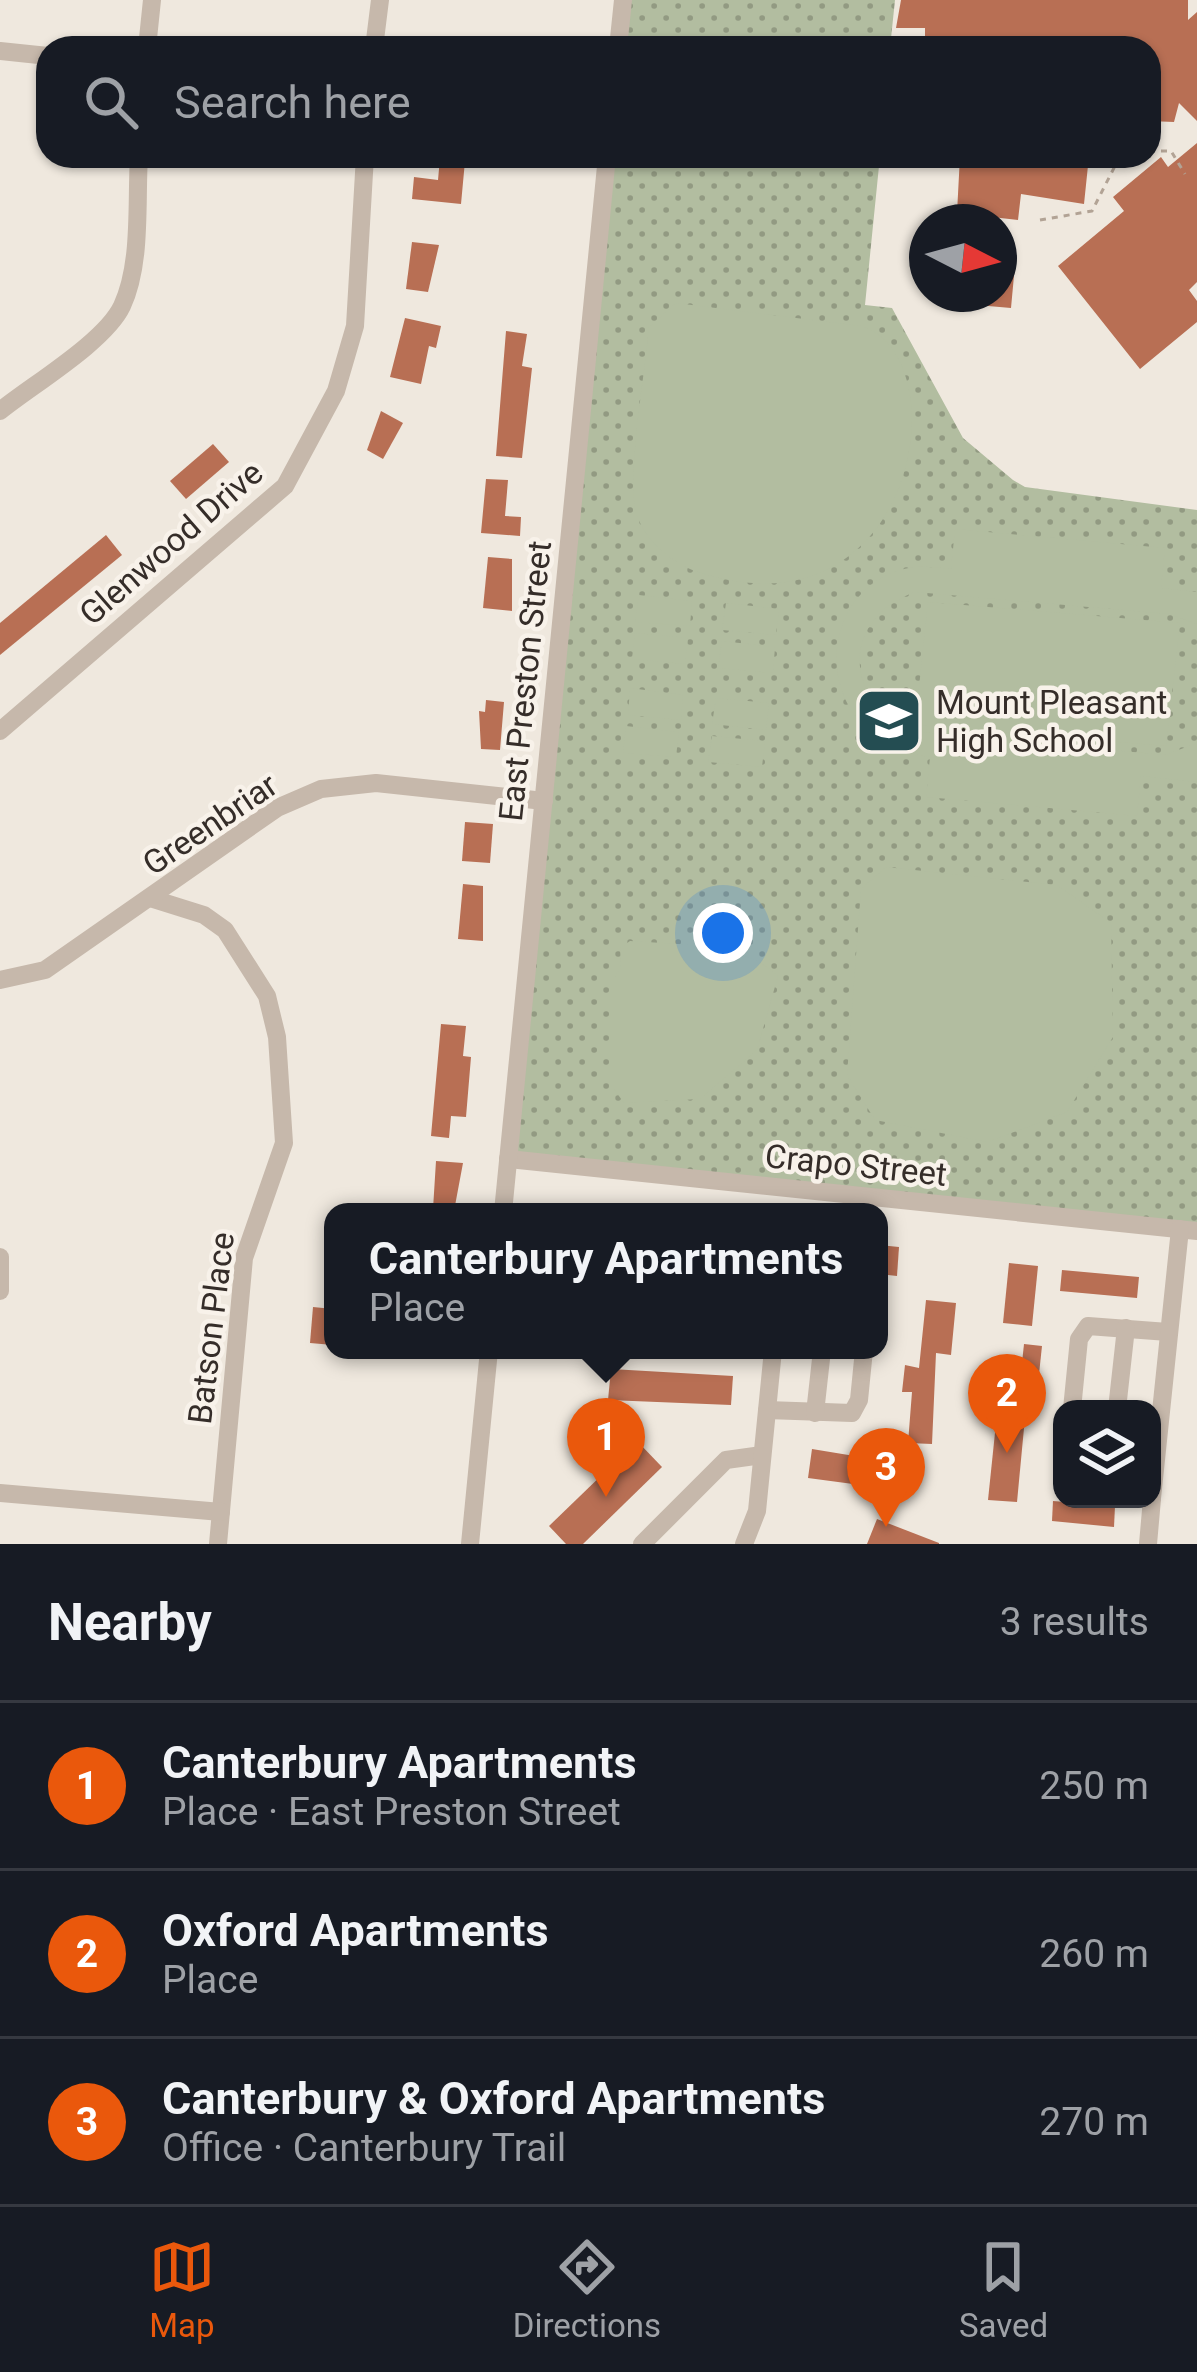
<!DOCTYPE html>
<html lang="en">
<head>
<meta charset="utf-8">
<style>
  :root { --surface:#171b24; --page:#242831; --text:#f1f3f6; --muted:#9ea1a6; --line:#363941; --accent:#ea580c }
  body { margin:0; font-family:Roboto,sans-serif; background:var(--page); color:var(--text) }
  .controls { position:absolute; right:36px; bottom:36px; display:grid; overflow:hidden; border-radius:24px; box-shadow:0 3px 9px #0004 }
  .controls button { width:108px; height:108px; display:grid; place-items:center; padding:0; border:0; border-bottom:3px solid var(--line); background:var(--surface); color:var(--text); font:60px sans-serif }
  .compass { position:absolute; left:909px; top:204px; width:108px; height:108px; border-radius:50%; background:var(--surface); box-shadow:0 3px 9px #0004; rotate:96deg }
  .you { position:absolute; left:723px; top:933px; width:42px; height:42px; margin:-30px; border:9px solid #fff; border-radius:50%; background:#1a73e8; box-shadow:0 0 0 18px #1a73e833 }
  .badge { display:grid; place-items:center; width:78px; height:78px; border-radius:50%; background:var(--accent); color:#fff; font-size:39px; font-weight:700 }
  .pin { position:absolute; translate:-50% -99px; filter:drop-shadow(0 3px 6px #0008) }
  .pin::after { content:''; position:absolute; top:63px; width:42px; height:36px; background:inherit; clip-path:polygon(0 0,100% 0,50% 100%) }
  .popup { position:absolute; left:324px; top:1203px; width:564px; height:156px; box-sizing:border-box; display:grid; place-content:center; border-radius:24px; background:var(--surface); filter:drop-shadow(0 3px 9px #0005); font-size:39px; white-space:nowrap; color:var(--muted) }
  .popup b { font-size:45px; color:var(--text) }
  .popup::after { content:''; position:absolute; left:50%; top:100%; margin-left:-24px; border:24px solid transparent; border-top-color:var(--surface) }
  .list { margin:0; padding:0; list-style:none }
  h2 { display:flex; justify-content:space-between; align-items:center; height:156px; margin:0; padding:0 48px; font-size:51px }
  h2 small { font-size:39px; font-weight:400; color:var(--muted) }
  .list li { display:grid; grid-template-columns:78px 1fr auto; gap:36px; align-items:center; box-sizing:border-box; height:168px; padding:0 48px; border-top:3px solid var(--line) }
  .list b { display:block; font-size:45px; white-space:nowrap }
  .list p { margin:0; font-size:39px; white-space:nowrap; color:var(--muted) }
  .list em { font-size:39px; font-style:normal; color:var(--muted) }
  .icon { flex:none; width:66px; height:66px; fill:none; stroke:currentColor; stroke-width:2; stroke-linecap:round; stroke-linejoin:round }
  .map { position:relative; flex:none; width:1197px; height:1544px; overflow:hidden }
  .search { position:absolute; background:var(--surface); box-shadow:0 3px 9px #0004; left:36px; right:36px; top:36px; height:132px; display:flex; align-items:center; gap:30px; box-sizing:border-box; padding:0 42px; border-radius:36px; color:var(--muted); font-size:45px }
  .sheet { height:660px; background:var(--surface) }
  nav { display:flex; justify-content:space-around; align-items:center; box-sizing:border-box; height:168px; border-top:3px solid var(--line); background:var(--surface); font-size:33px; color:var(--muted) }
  nav a { display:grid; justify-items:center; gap:6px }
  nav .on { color:var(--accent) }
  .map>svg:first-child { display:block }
</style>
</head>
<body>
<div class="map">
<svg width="1197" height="1544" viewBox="0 0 1197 1544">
  <defs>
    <pattern id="green-dots" width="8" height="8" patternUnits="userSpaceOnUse" patternTransform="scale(3)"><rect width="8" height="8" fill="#b2bda0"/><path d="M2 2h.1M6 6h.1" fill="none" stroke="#929a82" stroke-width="1.8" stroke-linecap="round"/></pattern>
  </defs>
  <rect width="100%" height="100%" fill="#efe8de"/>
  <g fill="url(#green-dots)">
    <path d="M623,0H895L890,48H618Z"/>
    <path d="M608,156H880L865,305L892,308L963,438L1013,480L1025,487L1197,510V1231L509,1159Z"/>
  </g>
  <g fill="#b2bda0">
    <path d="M676,303L861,326C961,356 917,644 698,572C669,563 636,533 634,501C631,445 644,382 649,327Z"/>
    <path d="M955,529L1165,548L1161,588L1197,592V624L1169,614L915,592C837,620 844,708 920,732L1165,755L1197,743V782L1141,776L1137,816L926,797L930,757C803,738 813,581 914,567C926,566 940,568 951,569Z"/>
    <path d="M639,595L692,601L690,626L635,622Z"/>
    <path d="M928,602L1180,623L1166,746L915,725Z"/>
    <path d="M726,603L779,609L776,635L722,630Z"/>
    <path d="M635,633L688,638L685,664L632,659Z"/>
    <path d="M722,641L775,647L773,673L718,668Z"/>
    <path d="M630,688L683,695L681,720L628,715Z"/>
    <path d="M716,698L769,703L766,730L712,724Z"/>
    <path d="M626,726L679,732L676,757L623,753Z"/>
    <path d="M712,736L765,741L762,767L708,762Z"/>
    <path d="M886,867L1057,885L1111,923L1113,1037L1067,1112L987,1142L875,1120L847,1075L861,889Z"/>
    <path d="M630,941C677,945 743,942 778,976L757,1050L700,1099L624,1103L614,1089V978L621,967L620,948Z"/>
  </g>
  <g fill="#b86f54">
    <path d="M901,0H1188V20L1197,12V121L1179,103L1174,122L1149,121V48H925V28H896Z"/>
    <path d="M1197,143V282L1189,290L1197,301V322L1140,369L1058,266L1124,211L1113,197L1161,157L1168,167Z"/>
    <path d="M960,156H1089L1084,204L1021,194L1018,220L957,213Z"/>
    <path d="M440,158L465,161L461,204L412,199L414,177L438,180Z"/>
    <path d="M412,242L439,245L428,292L406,289Z"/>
    <path d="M999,253L1016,254L1011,308L954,303L955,294H999Z"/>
    <path d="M405,318L441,326L436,348L429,346L421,384L390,377Z"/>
    <path d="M506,331L527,334L522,366L532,368L522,458L496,456Z"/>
    <path d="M381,411L403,423L383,459L367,450Z"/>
    <path d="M213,444L229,462L186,499L170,481Z"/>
    <path d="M486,479L508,480L505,516L521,517L520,536L481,533Z"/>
    <path d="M106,535L122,555L0,655V623Z"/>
    <path d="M488,557L512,559V611L483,608Z"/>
    <path d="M486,700L504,702L500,750L481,749L479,711L485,712Z"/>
    <path d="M465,822L493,824L490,863L462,861Z"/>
    <path d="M463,884L483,886V941L458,939Z"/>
    <path d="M441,1024L466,1026L463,1056L471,1057L466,1117L451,1116L449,1138L431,1136Z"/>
    <path d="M436,1161L463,1163L454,1211L433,1209Z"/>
    <path d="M879,1245L899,1247L897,1276L879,1274Z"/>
    <path d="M1009,1263L1038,1266L1032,1326L1003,1323Z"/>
    <path d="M1062,1270L1139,1277L1137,1298L1060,1291Z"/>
    <path d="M926,1300L956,1303L951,1355L936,1353L932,1444L908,1443L912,1392H902L905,1365L919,1368Z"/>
    <path d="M313,1307L333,1309V1345L310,1343Z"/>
    <path d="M1024,1344L1042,1346L1037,1393L1019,1391Z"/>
    <path d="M611,1369L733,1376L731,1405L608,1400Z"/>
    <path d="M998,1404L1026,1407L1017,1502L988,1500Z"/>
    <path d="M637,1441L662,1467L583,1544H566L549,1526Z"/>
    <path d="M812,1449L897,1463L893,1496L867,1493L868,1486L808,1478Z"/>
    <path d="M1053,1501L1115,1506L1114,1527L1052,1521Z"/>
    <path d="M877,1519L939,1543V1544H867Z"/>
  </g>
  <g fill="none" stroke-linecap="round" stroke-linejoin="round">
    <g stroke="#b2a395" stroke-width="3" stroke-dasharray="6 6" stroke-linecap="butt">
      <path d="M1149,151H1171L1185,174"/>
      <path d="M1040,220L1092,211L1116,164L1132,156"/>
    </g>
    <g stroke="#c6b8ab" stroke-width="18">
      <path d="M147,48L152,0"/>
      <path d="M374,48L380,0"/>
      <path d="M618,48L623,0"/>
      <path d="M0,51L48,56"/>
      <path d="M0,411C32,385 105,342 122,306C142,263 136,203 139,156"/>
      <path d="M0,731L285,486L336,391L355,326L365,156"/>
      <path d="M153,899L204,915L225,930L267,996L277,1037L284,1143L244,1258L218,1544"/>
      <path d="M0,980L45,970L277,808L321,789L376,783L544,801"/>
      <path d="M508,1159L1197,1231"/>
      <path d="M503,1212L607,156"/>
      <path d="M0,1257V1291"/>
      <path d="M1072,1409L1079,1339L1088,1326L1168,1332"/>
      <path d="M1117,1409L1126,1328"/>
      <path d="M767,1410L852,1413L859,1400L864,1350"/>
      <path d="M815,1413L822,1350"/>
      <path d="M0,1493L221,1512"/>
      <path d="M1152,1498L1180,1229"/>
      <path d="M470,1544L489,1350"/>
      <path d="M642,1544L726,1460L762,1455"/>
      <path d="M744,1544L757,1511L773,1350"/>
      <path d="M1148,1544L1152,1499"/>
    </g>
  </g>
  <defs>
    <g id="school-square" transform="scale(3.45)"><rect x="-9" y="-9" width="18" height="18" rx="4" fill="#244d52" stroke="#f8f2ea"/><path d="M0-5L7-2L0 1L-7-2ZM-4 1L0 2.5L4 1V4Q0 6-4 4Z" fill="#fff"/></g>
  </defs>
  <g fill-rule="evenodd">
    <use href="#school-square" x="889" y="721"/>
  </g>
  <g text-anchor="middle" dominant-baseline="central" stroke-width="9" stroke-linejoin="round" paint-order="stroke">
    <g font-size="33" fill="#352d29" stroke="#f8f2ea">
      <text transform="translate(171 543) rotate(-41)">Glenwood Drive</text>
      <text transform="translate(525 681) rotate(-84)">East Preston Street</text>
      <text transform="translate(210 824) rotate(-34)">Greenbriar</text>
      <text transform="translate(856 1165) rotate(6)">Crapo Street</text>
      <text transform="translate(211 1328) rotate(-83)">Batson Place</text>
    </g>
    <g font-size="33" fill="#352d29" stroke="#f8f2ea" text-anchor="start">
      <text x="936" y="702">Mount Pleasant<tspan x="936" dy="38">High School</tspan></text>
    </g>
  </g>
</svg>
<div class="controls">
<button><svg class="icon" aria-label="layers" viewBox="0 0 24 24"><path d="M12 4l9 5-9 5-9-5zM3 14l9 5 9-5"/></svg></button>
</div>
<svg class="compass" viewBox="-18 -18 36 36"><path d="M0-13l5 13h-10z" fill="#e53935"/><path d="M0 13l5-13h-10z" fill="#9ea1a6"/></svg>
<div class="you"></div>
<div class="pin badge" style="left:606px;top:1497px">1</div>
<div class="popup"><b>Canterbury Apartments</b>Place</div>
<div class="pin badge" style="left:1007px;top:1453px">2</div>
<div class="pin badge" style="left:886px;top:1527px">3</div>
<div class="search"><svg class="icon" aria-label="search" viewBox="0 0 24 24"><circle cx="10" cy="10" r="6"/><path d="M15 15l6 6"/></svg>Search here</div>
</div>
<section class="sheet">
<h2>Nearby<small>3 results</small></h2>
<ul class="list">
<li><span class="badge">1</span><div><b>Canterbury Apartments</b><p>Place · East Preston Street</p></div><em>250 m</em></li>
<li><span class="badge">2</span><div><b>Oxford Apartments</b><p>Place</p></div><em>260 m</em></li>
<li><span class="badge">3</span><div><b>Canterbury &amp; Oxford Apartments</b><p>Office · Canterbury Trail</p></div><em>270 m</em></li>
</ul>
</section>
<nav>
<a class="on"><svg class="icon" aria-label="map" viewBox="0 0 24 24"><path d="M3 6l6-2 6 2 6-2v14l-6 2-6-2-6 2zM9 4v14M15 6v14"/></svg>Map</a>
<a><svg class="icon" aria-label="directions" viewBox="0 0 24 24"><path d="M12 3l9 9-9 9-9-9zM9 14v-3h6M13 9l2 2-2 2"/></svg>Directions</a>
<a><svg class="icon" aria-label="saved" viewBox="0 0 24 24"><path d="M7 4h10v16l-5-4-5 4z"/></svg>Saved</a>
</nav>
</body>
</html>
